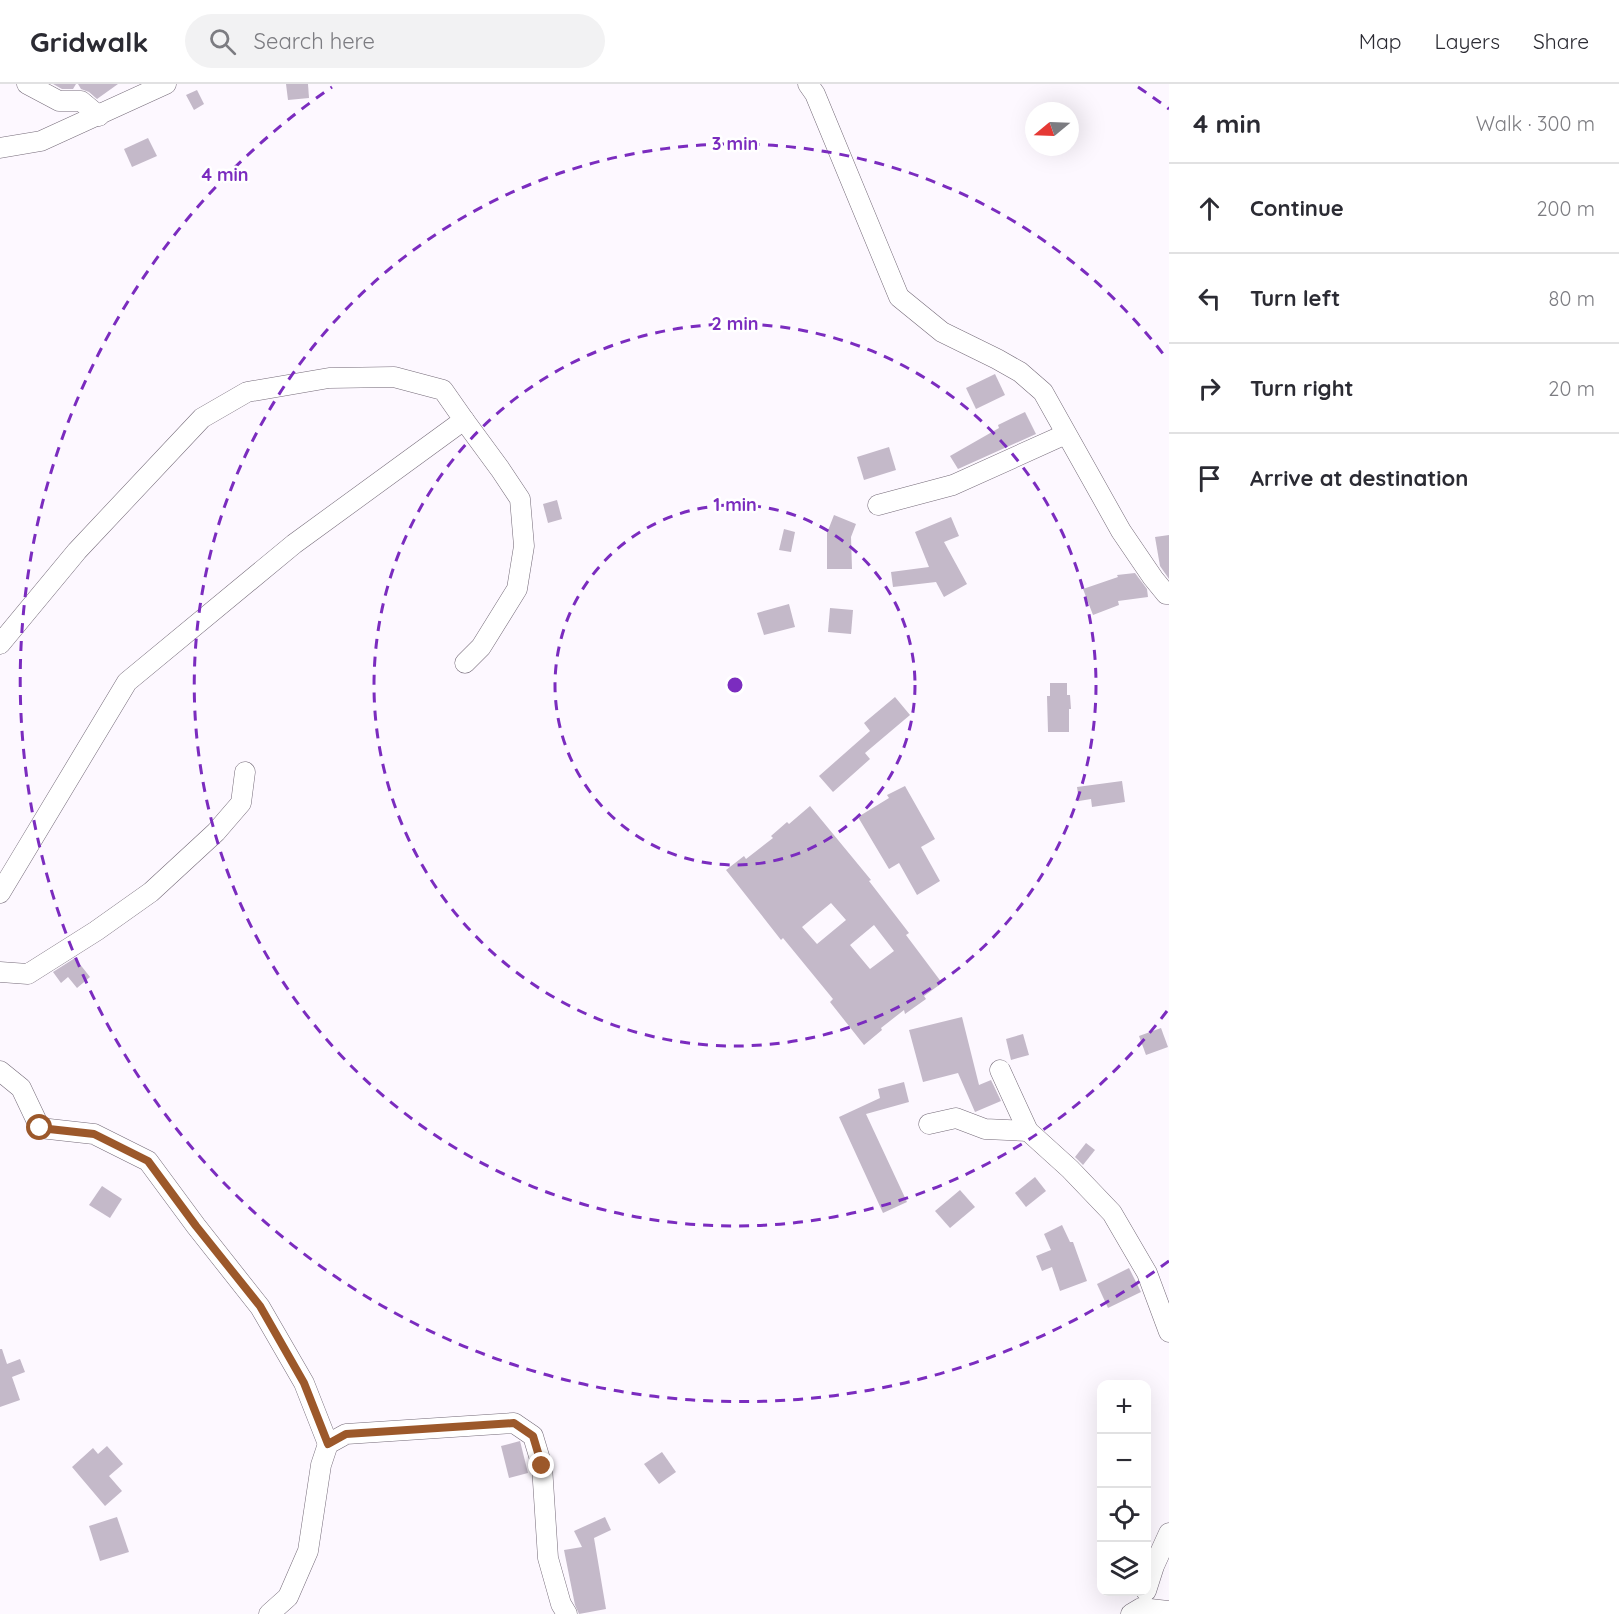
<!DOCTYPE html>
<html lang="en">
<head>
<meta charset="utf-8">
<style>
  :root { --surface:#fff; --page:#f2f2f3; --text:#2b2b33; --muted:#7c7c81; --line:#e1e1e2 }
  body { margin:0; font-family:Quicksand,sans-serif; background:var(--page); color:var(--text) }
  .controls { position:absolute; right:18px; bottom:18px; display:grid; overflow:hidden; border-radius:12px; box-shadow:0 6px 24px #0002 }
  .controls button { width:54px; height:54px; display:grid; place-items:center; padding:0; border:0; border-bottom:2px solid var(--line); background:var(--surface); color:var(--text); font:30px sans-serif }
  .compass { position:absolute; left:1025px; top:18px; width:54px; height:54px; border-radius:50%; background:var(--surface); box-shadow:0 6px 24px #0002; rotate:251deg }
  .stop { position:absolute; width:18px; height:18px; margin:-14px; border:4px solid #9c582a; border-radius:50%; background:#fff }
  .stop.end { background:#9c582a; border-color:#fff; box-shadow:0 2px 6px #0008 }
  .list { margin:0; padding:0; list-style:none }
  h2 { display:flex; justify-content:space-between; align-items:center; height:78px; margin:0; padding:0 24px; font-size:26px }
  h2 small { font-size:20px; font-weight:400; color:var(--muted) }
  .list li { display:grid; grid-template-columns:39px 1fr auto; gap:18px; align-items:center; box-sizing:border-box; height:90px; padding:0 24px; border-top:2px solid var(--line) }
  .list b { display:block; font-size:22px; white-space:nowrap }
  .list em { font-size:20px; font-style:normal; color:var(--muted) }
  .icon { flex:none; width:33px; height:33px; fill:none; stroke:currentColor; stroke-width:2; stroke-linecap:round; stroke-linejoin:round }
  .map { position:relative; flex:none; width:1169px; height:1530px; overflow:hidden }
  header { display:flex; align-items:center; gap:36px; box-sizing:border-box; height:84px; padding:0 30px; background:var(--surface); border-bottom:2px solid var(--line) }
  header strong { font-size:28px }
  nav { display:flex; gap:33px; margin-inline-start:auto; font-size:21px }
  .search { width:420px; height:54px; background:var(--page); display:flex; align-items:center; gap:15px; box-sizing:border-box; padding:0 21px; border-radius:33px; color:var(--muted); font-size:22px }
  main { display:flex }
  aside { flex:1; background:var(--surface) }
  .map>svg:first-child { display:block }
</style>
</head>
<body>
<header>
<strong>Gridwalk</strong>
<div class="search"><svg class="icon" aria-label="search" viewBox="0 0 24 24"><circle cx="10" cy="10" r="6"/><path d="M15 15l6 6"/></svg>Search here</div>
<nav><a>Map</a><a>Layers</a><a>Share</a></nav>
</header>
<main>
<div class="map">
<svg width="1169" height="1530" viewBox="0 0 1169 1530">
  <rect width="100%" height="100%" fill="#fdf8ff"/>
  <g fill="#c4b9c9" fill-rule="evenodd">
    <path d="M53,0H76L73,5H62Z"/>
    <path d="M78,0H118L97,15L89,8L81,5Z"/>
    <path d="M286,0H308L309,14L288,16Z"/>
    <path d="M197,6L204,20L194,26L186,11Z"/>
    <path d="M148,54L157,72L132,83L124,65Z"/>
    <path d="M995,290L1005,311L976,325L966,304Z"/>
    <path d="M1025,328L1036,350L958,385L950,372L999,344L998,341Z"/>
    <path d="M889,363L896,386L864,396L857,373Z"/>
    <path d="M557,416L562,435L548,439L543,420Z"/>
    <path d="M834,431L856,440L851,453L852,485H827V449Z"/>
    <path d="M951,433L959,452L944,458L967,500L944,513L936,498L893,503L891,488L929,483L915,448Z"/>
    <path d="M784,445L795,448L791,468L779,466Z"/>
    <path d="M1169,451V495L1160,482L1155,453Z"/>
    <path d="M1135,489L1147,505L1148,513L1118,517L1119,521L1093,531L1083,505L1118,493L1117,491Z"/>
    <path d="M789,520L795,543L764,551L757,529Z"/>
    <path d="M830,524L853,526L851,550L828,548Z"/>
    <path d="M1050,599H1067V611H1070L1071,625H1069V648H1048L1047,612H1050Z"/>
    <path d="M895,613L910,631L865,669L870,675L833,708L819,692L870,647L864,639Z"/>
    <path d="M1122,697L1125,718L1092,723L1091,715L1079,717L1077,703Z"/>
    <path d="M905,702L935,755L921,763L940,797L917,811L899,779L889,785L858,733L889,714L887,711Z"/>
    <path d="M810,722L871,796L869,797L909,849L906,851L942,899L924,912L926,915L905,930L904,926L881,944L882,946L864,961L830,918L833,915L783,854L781,856L726,786L744,772L746,775L773,754L771,752L787,738L789,740ZM831,819L846,836L817,860L802,843ZM874,841L894,867L870,885L850,861Z"/>
    <path d="M75,874L90,893L77,904L68,893L61,899L53,888Z"/>
    <path d="M962,933L979,1001L991,996L1001,1017L975,1028L958,989L923,998L909,946Z"/>
    <path d="M1161,944L1168,963L1146,971L1139,952Z"/>
    <path d="M1023,950L1029,971L1011,976L1006,955Z"/>
    <path d="M904,998L909,1018L866,1030L907,1118L883,1129L839,1033L880,1014L878,1005Z"/>
    <path d="M1086,1059L1095,1066L1083,1081L1075,1073Z"/>
    <path d="M1035,1093L1046,1107L1026,1123L1015,1109Z"/>
    <path d="M102,1102L122,1115L110,1134L89,1121Z"/>
    <path d="M960,1106L975,1123L950,1144L935,1127Z"/>
    <path d="M1062,1141L1070,1158H1073L1087,1197L1060,1207L1052,1183L1042,1187L1036,1172L1051,1166L1044,1150Z"/>
    <path d="M1129,1184L1141,1208L1108,1224L1097,1200Z"/>
    <path d="M0,1265H2L7,1280L20,1275L25,1288L12,1293L20,1316L0,1323Z"/>
    <path d="M520,1357L528,1389L509,1394L501,1362Z"/>
    <path d="M107,1362L123,1380L109,1392L122,1407L105,1422L72,1383L93,1364L98,1370Z"/>
    <path d="M662,1368L676,1388L659,1400L644,1380Z"/>
    <path d="M117,1433L129,1468L100,1477L89,1442Z"/>
    <path d="M605,1433L611,1446L594,1454L606,1525L579,1530L575,1521L564,1466L582,1463L574,1447Z"/>
  </g>
  <g fill="none" stroke-linecap="round" stroke-linejoin="round">
    <g stroke="#746a78" stroke-width="21">
      <g id="minor">
        <path d="M27,0L59,17H81L99,32"/>
        <path d="M808,0L815,10L899,213L942,248L997,275L1020,288L1043,308L1121,447L1153,494L1166,510H1169"/>
        <path d="M0,64L41,57L166,0"/>
        <path d="M464,336L500,385L520,415L524,462L517,505L481,563L465,579"/>
        <path d="M878,421L953,401L1066,350"/>
        <path d="M0,560L77,467L202,334L247,308L329,294L394,293L443,306L464,336L294,460L127,598L0,809"/>
        <path d="M0,888L28,890L96,847L151,808L216,748L241,719L245,688"/>
        <path d="M1000,986L1028,1047L1070,1085L1112,1129L1147,1189L1169,1248"/>
        <path d="M0,987L21,1004L40,1044L94,1050L148,1077L196,1142L260,1223L304,1299L328,1360"/>
        <path d="M929,1040L956,1034L985,1045L1028,1047"/>
        <path d="M1146,1507L1154,1482L1169,1449"/>
        <path d="M269,1530L288,1513L308,1467L321,1381L328,1360L346,1350L514,1339L533,1352L542,1382L548,1474L561,1520L567,1530"/>
        <path d="M1131,1530L1141,1524L1169,1527"/>
      </g>
    </g>
    <use href="#minor" stroke="#fff" stroke-width="20"/>
  </g>
  <g fill="none" stroke-linecap="round" stroke-linejoin="round">
    <path stroke="#9c582a" stroke-width="8" d="M40,1044L94,1050L148,1077L196,1142L260,1222L304,1299L328,1360L346,1350L514,1339L533,1352L542,1382"/>
  </g>
  <g fill="none" stroke="#7b2cbf" stroke-width="3" stroke-dasharray="10 8">
    <circle cx="735" cy="601" r="180"/>
    <circle cx="735" cy="601" r="361"/>
    <path d="M1167 927A541 541 0 1 1 1167 275"/>
    <path d="M1169 1177A721 721 0 1 1 332 3M1138 3A721 721 0 0 1 1169 25"/>
  </g>
  <circle cx="735" cy="601" r="9" fill="#7b2cbf" stroke="#fff" stroke-width="3"/>
  <g font-size="18" text-anchor="middle" font-weight="bold" fill="#7b2cbf" stroke="#fff" stroke-width="5" stroke-linejoin="round" paint-order="stroke">
    <text x="735" y="66">3 min</text>
    <text x="225" y="97">4 min</text>
    <text x="735" y="246">2 min</text>
    <text x="735" y="427">1 min</text>
  </g>
</svg>
<div class="controls">
<button>+</button>
<button>−</button>
<button><svg class="icon" aria-label="locate" viewBox="0 0 24 24"><circle cx="12" cy="12" r="6"/><path d="M12 2v4M12 18v4M2 12h4M18 12h4"/></svg></button>
<button><svg class="icon" aria-label="layers" viewBox="0 0 24 24"><path d="M12 4l9 5-9 5-9-5zM3 14l9 5 9-5"/></svg></button>
</div>
<svg class="compass" viewBox="-18 -18 36 36"><path d="M0-13l5 13h-10z" fill="#e53935"/><path d="M0 13l5-13h-10z" fill="#7c7c81"/></svg>
<div class="stop" style="left:40px;top:1044px"></div>
<div class="stop end" style="left:542px;top:1382px"></div>
</div>
<aside>
<h2>4 min<small>Walk · 300 m</small></h2>
<ul class="list">
<li><svg class="icon" aria-label="ahead" viewBox="0 0 24 24"><path d="M12 20V5M6 11l6-6 6 6"/></svg><div><b>Continue</b></div><em>200 m</em></li>
<li><svg class="icon" aria-label="left" viewBox="0 0 24 24"><path d="M17 20v-9H6M10 6l-5 5 5 5"/></svg><div><b>Turn left</b></div><em>80 m</em></li>
<li><svg class="icon" aria-label="right" viewBox="0 0 24 24"><path d="M7 20v-9h11M14 6l5 5-5 5"/></svg><div><b>Turn right</b></div><em>20 m</em></li>
<li><svg class="icon" aria-label="arrive" viewBox="0 0 24 24"><path d="M6 21V4h12l-3 4 3 4H6"/></svg><div><b>Arrive at destination</b></div></li>
</ul>
</aside>
</main>
</body>
</html>
